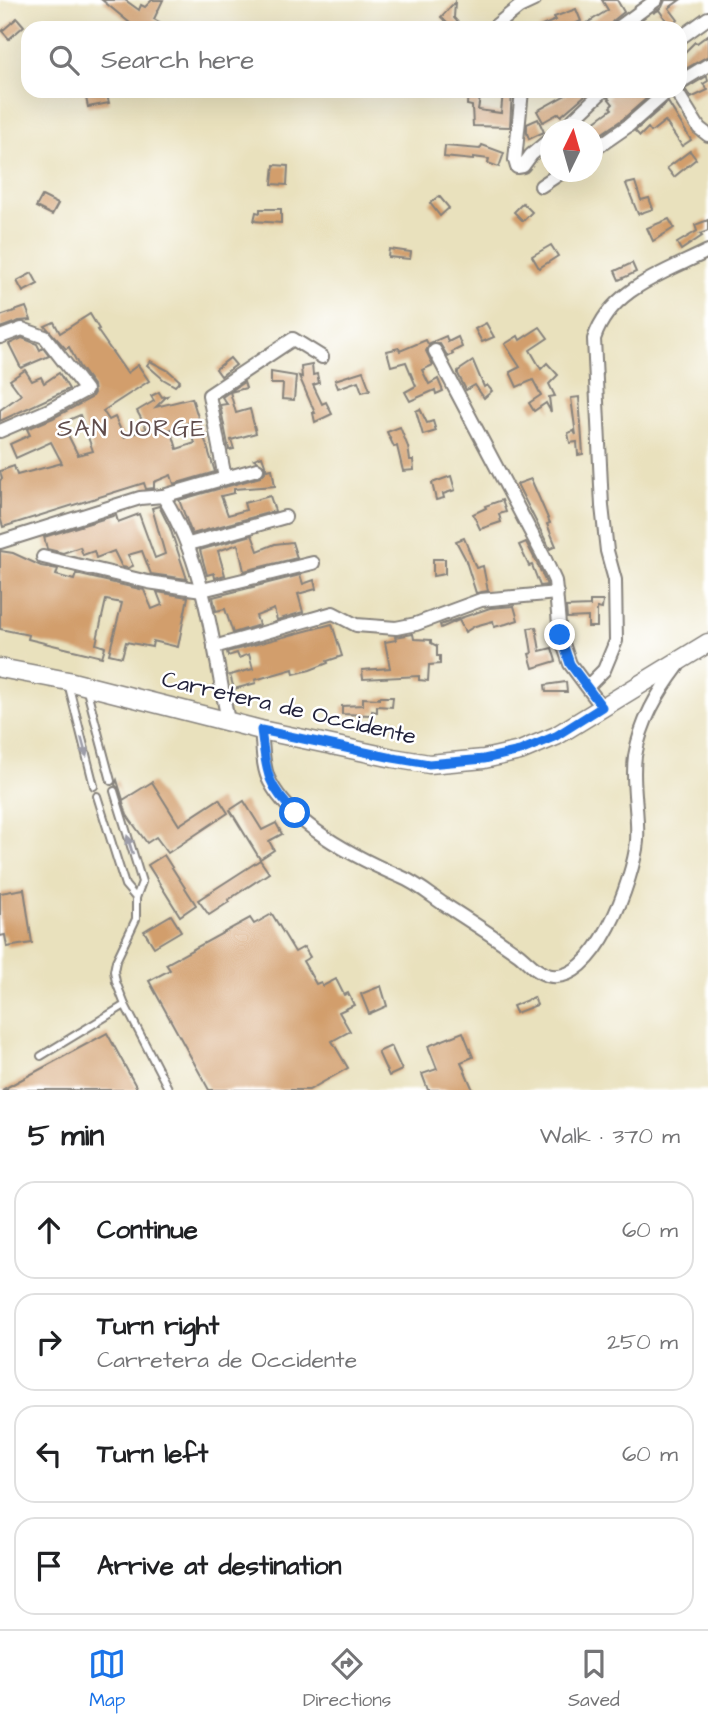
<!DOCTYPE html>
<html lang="en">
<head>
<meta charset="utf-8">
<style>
  :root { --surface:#fff; --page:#f6f6f6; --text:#202124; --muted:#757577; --line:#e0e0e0; --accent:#1a73e8 }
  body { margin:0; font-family:"Architects Daughter",sans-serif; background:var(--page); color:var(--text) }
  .compass { position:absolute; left:540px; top:119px; width:63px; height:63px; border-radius:50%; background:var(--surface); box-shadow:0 7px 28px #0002; rotate:5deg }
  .stop { position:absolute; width:21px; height:21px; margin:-16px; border:5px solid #1a73e8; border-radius:50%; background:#fff }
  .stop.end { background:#1a73e8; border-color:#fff; box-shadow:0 2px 7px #0008 }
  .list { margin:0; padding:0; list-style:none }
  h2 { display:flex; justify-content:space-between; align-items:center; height:91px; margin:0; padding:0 28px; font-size:30px }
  h2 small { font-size:23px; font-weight:400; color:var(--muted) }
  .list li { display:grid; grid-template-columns:46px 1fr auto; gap:21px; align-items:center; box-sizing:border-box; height:98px; margin:0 14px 14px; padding:0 14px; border:2px solid var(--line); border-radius:21px }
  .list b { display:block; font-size:26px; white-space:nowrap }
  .list p { margin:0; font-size:23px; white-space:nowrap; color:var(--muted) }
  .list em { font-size:23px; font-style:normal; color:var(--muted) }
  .icon { flex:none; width:38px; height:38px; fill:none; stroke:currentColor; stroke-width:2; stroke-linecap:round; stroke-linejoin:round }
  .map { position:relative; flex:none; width:708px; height:1090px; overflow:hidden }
  .search { position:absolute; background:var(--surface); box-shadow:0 7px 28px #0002; left:21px; right:21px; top:21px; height:77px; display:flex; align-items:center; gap:18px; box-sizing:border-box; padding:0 24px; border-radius:21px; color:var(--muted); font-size:26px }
  .sheet { height:539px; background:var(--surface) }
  nav { display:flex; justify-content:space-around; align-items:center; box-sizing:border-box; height:98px; border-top:2px solid var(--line); background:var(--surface); font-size:19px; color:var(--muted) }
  nav a { display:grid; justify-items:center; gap:4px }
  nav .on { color:var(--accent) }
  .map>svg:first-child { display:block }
</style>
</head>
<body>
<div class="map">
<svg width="708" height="1090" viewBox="0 0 708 1090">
  <rect width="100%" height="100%" fill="#fff"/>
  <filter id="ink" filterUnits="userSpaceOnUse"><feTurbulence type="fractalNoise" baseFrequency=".0143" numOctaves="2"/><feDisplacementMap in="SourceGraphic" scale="14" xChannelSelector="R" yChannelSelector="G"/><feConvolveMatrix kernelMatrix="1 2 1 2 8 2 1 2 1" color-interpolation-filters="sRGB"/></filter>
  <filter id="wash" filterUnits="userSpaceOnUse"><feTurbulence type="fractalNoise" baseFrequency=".00686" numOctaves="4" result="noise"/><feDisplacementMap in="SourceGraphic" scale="28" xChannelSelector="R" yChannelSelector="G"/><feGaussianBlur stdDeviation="1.57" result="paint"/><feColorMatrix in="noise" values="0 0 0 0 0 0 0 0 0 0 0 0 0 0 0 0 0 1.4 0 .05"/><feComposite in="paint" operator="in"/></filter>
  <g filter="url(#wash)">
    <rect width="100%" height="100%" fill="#e9e1bd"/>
    <g id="blocks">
      <g fill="#d29e6c" fill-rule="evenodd">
        <path d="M102,0H125L139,10L141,5L145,7L152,0H163L154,19L170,28H136Z"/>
        <path d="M602,0H617L624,12L613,21L608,28H579L608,10Z"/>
        <path d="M665,0H680L669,8L678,20L670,26L659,10L653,13L662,7Z"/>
        <path d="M455,2L454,18L463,28H452L441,17Z"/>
        <path d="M576,9L581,21L566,28H537L556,20L554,17Z"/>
        <path d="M17,18L24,26L9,39L2,31Z"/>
        <path d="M708,35V56L680,72V57L695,42L697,43Z"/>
        <path d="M707,76L708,81L703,84L708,90L691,98L685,89Z"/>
        <path d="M93,91H106L109,103L88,107L85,93Z"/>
        <path d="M468,91H481L478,110L501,113L503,91H512L510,127L473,126L472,106L467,105Z"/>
        <path d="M573,91H590L561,116L559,113L543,122L537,111Z"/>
        <path d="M612,91H655L623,119L592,140V130H583L612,109L610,107L613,104L608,98Z"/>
        <path d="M668,102L691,140L682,146L665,121L651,132L648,128L640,136L635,131Z"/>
        <path d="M538,119L544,132L529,139L527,133V124Z"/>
        <path d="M482,145L504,153L499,167L488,163L489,159L473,157V160L444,157L445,146L480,149Z"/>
        <path d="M690,151L696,159L674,177L667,168Z"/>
        <path d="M274,165L288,166L287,185L272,184Z"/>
        <path d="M635,182L641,200L649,198L653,209L638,214L626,184Z"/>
        <path d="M42,196L58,204L52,215L36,207Z"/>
        <path d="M439,196L449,208L440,216L430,203Z"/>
        <path d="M523,203L532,212L523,221L514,212Z"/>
        <path d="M260,209H281V223L254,221L256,212L260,213Z"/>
        <path d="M669,219L674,228L653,241L647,228Z"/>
        <path d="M708,220V231L700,234L702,236L681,250L677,243L697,231L695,225Z"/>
        <path d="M551,245L558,256L539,268L532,256Z"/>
        <path d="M389,249L411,252L410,259L388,257Z"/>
        <path d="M632,263L636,272L619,280L615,271Z"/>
        <path d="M32,273L38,284L23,292L17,281Z"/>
        <path d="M26,307L31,320L19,321L0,328V316Z"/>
        <path d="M90,314L99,329L97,330L127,373L138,365L149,381L103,411L109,420L115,417L124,437L147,429L137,411L154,401L151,396L159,392L162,397L167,396L156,407L192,398L215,472L174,484L171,475L154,482V488L146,489L144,483L3,527L0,517V480L2,479L0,471L14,466L17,475L62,463L51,442L16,458L10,444L30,435L27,429L53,418L91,398L94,393L93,385L79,366L69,347L66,349L45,326L54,322L60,333ZM80,415L93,451L78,455L62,423ZM188,423L195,443L177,449L171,429Z"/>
        <path d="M486,323L494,337L482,342L475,329Z"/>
        <path d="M540,327L548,338L530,350L541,369L547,363L558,375L549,384L555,396L549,397L551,412L546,403L534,411L529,403L541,395L533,380L517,387L510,372L520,367L505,344L518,336L520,340Z"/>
        <path d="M446,336L448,342L458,337L462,347L452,352L453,354L448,357L440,344H430L426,351L433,365L422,370L429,384L438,379L443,391L436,394L435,390L410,401L405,392L416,386L406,362L391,366L387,351L399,348L400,351L426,340L428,344Z"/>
        <path d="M22,338L37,344L40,350L43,348L49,356L21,368L9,344Z"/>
        <path d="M230,358L236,365L221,376L216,369Z"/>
        <path d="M150,361L169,371L180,381L175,386L163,379L147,365Z"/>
        <path d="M473,361L484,387L487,385L492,391L484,398L475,385L466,390L458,374V371Z"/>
        <path d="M312,365L313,375L317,374L319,383L313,385L322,404L326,402L332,414L315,422L313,413H315L299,376L302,377L301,367Z"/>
        <path d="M25,370L32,381L41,377L44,383L59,373L69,389L0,421V410L21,395L10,380Z"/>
        <path d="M363,371L370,390L362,392L358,381L338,388L335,380Z"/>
        <path d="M271,372L296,376L294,400L282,399L283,384H271Z"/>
        <path d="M244,382L246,388L230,392L236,413L250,409L256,433L231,440L234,449L229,450L220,405L227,404L222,397Z"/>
        <path d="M579,397L583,454L578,455L577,442L570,443L568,433L574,431L576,435L571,398Z"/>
        <path d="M420,409L427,423L433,421L436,431L423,435L416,411Z"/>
        <path d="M400,427L408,447L410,460H413L414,470L403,471L397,446L394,447L387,432Z"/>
        <path d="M262,456L267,470L272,469L275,486L234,489V493L221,496L228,515L246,510L244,503L270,496L275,511L192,534L179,500L260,477L265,472V466L254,459Z"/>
        <path d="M451,476L455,490L443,494L444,498L436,500L432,483Z"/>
        <path d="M531,479L550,523L547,524L556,546L550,549L517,484Z"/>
        <path d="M502,500L506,512L499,514L501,522L480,529L473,514L486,508L485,506Z"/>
        <path d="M159,506L170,528L187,579L151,574L142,551L128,555L133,566L128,568L122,567L114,551L96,558L94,551L83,555L80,547L63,553L47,549L44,537L116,515L118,522L139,514L155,558L165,554L152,508Z"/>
        <path d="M252,535L258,551L275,544L292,542L297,558L244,571L238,544L218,551L225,575L215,578L214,573L207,575L200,550Z"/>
        <path d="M464,538L476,568L483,566L488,591L476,593L465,558L456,541Z"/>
        <path d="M526,542L536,561L547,585L540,586L532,565L529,566L519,545Z"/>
        <path d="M0,551L13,553L41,566L58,569L56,575L74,580L76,574L144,590L152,609L162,605L157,592L188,597L178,647L153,641L152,647L126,642L122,657L109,654L122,603L106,600L96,644L105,647L102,657L28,639L29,635L0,629Z"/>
        <path d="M433,559H445V574L433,576Z"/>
        <path d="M300,575L303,584L314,580L316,589L298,594L303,612L277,620L274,609L256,616L259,625L233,633L225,609L216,611L213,597Z"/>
        <path d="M590,601H603L602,609L597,608V627H588V617L567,618L566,607L590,606Z"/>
        <path d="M514,606L518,620L506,624L494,627L493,621L475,626L465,632L459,620L441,628L440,625L490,608Z"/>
        <path d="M332,624L342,656L327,661L328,663L310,670L294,674L293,669L255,680L256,683L234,689L230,675L253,669L249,654L239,658L237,653L228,656L227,652Z"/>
        <path d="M536,627L540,651L552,648L556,661L533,668L529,654L532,653L528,628Z"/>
        <path d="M413,634L414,639L431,640V643L437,646V656H440V664L429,665L428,681L419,680V676L363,679L362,670L390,668L385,642L396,640L395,637Z"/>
        <path d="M566,682L567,692H546L545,685Z"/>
        <path d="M379,697H393L392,707L377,706V712L372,711V715L342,714V706L363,705V698L379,699Z"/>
        <path d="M117,780L123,800L152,782L179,825L219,799L228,813L168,853L156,837L147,843L131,821L127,815L119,789L115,785Z"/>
        <path d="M244,801L262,830L276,823L282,834L269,841L274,850L260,859L230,810Z"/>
        <path d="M164,855L196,905L180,916L148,865Z"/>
        <path d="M260,860L269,873L228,900L229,902L209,915L198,900Z"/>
        <path d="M24,889L32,943L7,947L5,935L0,936V893Z"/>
        <path d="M272,914L295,952L304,947L310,957L303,961L316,984L321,982L323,986L336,979L344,995L348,993L354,1005L339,1012L350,1031L332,1041L348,1068L309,1090H209L149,981L170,970L166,964L250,918L254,924Z"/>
        <path d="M171,915L181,931L154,947L144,931Z"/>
        <path d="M381,986L387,1006L369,1014L361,994Z"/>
        <path d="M534,997L537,1005L516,1013L513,1006Z"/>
        <path d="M463,1032L473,1057L461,1062L473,1090H428L422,1074L437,1069L428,1046Z"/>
        <path d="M107,1033L138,1090H2Z"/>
        <path d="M391,1046L402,1070L389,1076L378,1052Z"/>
      </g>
    </g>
  </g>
  <g filter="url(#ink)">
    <use href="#blocks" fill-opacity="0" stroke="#86827c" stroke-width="2"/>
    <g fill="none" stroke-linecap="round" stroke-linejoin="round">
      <g stroke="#86827c" stroke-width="10">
        <g id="lane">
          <path d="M68,683L94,786"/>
          <path d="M86,687L111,781"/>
          <path d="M114,791L142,882L136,898V919L116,961L114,971L116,982L125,1005L169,1090"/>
          <path d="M97,796L125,885L136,898"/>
          <path d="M41,1056L125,1005"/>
        </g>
      </g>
      <g stroke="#86827c" stroke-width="16">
        <g id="street">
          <path d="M493,28L519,7L534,0"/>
          <path d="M618,28L656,0"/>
          <path d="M680,38L708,18"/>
          <path d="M680,82L708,65"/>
          <path d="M522,91L515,160L517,167L523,166L531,155L550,139"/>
          <path d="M676,91L699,128L708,135"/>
          <path d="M562,130L603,91"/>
          <path d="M592,151L628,126L668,91"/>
          <path d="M541,186L562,172"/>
          <path d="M0,337L22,329L45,337L86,390L49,410L0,431"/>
          <path d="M435,351L544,557L555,581L560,635L570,664L602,707"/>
          <path d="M225,478L209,395L293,339L322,357"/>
          <path d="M163,496L257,469"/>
          <path d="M0,542L140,498L163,496C205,563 213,645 228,721"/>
          <path d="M189,544L285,517"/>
          <path d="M43,557L148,582L202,590L313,563"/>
          <path d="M214,647L333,613L356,625L396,628L416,624L481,600L557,593"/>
          <path d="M588,686L604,670L616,641L615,580L607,551L602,506L594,339C610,289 664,273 708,251"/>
          <path d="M261,730C263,745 262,768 270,782C293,826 357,858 401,877C416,883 429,894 442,903C467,919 492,935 517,953C527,960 534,971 547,975C595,989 634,877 637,841C639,813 631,784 635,756C641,721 657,694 678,666"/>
        </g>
      </g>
      <g stroke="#86827c" stroke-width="21">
        <path id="primary" d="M0,668L68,681L261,730L393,758L429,764L484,759L520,751L556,736L708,643"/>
      </g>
      <use href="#lane" stroke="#fff" stroke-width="6"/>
      <use href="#street" stroke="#fff" stroke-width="12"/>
      <use href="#primary" stroke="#fff" stroke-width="18"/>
    </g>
    <defs><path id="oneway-solid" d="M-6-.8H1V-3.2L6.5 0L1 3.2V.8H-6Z" transform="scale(1.75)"/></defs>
    <g fill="#9c9ca7">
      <use href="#oneway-solid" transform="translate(84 747) rotate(75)"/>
      <use href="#oneway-solid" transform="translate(130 845) rotate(-107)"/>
    </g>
  </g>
  <g fill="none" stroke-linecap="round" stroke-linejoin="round" filter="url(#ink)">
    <path stroke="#1a73e8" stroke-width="9" d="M295,813C264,782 267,770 261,730L393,758L429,764L484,759L520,751L556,736L602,707L570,664L560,635"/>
  </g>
  <g text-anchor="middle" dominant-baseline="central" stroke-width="5" stroke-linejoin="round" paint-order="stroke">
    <g font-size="23" fill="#22223b" stroke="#fff">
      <text transform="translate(289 708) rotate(13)">Carretera de Occidente</text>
    </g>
    <g font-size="24" letter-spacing="2" fill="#604d4c" stroke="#fff">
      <text x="132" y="429">SAN JORGE</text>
    </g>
  </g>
</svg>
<svg class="compass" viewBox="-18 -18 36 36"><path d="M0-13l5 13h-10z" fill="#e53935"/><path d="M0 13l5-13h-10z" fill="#757577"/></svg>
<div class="stop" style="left:295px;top:813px"></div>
<div class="stop end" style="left:560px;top:635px"></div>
<div class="search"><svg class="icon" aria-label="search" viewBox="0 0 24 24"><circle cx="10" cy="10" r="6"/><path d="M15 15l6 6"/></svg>Search here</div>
</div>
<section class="sheet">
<h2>5 min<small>Walk · 370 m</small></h2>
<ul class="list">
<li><svg class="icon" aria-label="ahead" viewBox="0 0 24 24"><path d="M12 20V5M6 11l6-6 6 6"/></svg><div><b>Continue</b></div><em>60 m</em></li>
<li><svg class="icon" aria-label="right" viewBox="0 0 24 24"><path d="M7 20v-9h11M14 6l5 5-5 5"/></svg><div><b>Turn right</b><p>Carretera de Occidente</p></div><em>250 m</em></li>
<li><svg class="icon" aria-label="left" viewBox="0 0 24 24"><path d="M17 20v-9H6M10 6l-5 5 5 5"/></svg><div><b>Turn left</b></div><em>60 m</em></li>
<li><svg class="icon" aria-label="arrive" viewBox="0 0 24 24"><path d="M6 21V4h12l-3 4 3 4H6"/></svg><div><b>Arrive at destination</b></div></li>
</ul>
</section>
<nav>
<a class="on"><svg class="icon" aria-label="map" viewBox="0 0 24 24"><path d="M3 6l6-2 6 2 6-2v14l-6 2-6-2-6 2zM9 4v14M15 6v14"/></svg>Map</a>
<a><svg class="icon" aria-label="directions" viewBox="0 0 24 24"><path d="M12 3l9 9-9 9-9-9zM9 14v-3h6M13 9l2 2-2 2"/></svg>Directions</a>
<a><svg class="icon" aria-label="saved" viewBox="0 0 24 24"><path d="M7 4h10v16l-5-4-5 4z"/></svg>Saved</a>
</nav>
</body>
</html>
